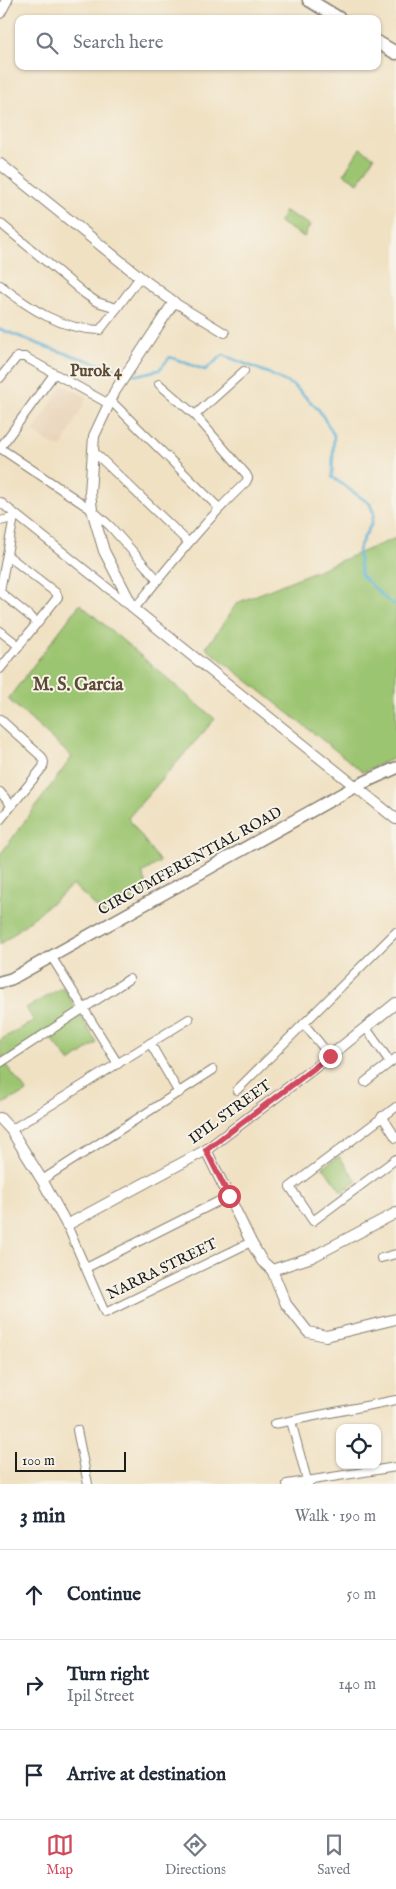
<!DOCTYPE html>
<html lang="en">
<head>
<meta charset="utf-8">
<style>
  :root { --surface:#fff; --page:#f6f6f7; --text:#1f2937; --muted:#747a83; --line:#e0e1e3; --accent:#d1495b }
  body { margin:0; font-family:"IM FELL English",serif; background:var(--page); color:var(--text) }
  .controls { position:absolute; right:15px; bottom:15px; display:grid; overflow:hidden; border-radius:10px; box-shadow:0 1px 4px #0004 }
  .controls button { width:45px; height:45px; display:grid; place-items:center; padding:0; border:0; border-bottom:1px solid var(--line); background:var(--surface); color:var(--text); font:25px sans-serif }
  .scale { position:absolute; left:15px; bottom:12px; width:111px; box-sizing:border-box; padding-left:5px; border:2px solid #1c1c1c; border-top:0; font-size:14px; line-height:18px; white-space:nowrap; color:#1c1c1c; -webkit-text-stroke:4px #f7f3e8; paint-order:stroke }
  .stop { position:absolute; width:15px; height:15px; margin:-11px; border:4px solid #d1495b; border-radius:50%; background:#fff }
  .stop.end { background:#d1495b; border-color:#fff; box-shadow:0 1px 5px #0008 }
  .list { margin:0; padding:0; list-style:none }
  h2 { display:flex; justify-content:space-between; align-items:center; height:65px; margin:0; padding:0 20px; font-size:21px }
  h2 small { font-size:16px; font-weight:400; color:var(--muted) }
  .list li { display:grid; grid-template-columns:32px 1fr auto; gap:15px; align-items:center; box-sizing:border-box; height:90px; padding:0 20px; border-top:1px solid var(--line) }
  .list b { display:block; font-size:19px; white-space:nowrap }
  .list p { margin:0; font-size:16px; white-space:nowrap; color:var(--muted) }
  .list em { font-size:16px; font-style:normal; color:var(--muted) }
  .icon { flex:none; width:28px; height:28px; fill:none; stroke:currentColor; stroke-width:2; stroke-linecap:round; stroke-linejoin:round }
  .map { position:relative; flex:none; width:396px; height:1484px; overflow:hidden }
  .search { position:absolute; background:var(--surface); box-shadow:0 1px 4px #0004; left:15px; right:15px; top:15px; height:55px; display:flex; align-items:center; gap:12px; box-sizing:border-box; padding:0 18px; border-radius:10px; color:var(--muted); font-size:19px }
  .sheet { height:335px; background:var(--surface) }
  nav { display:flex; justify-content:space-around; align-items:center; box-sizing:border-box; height:70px; border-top:1px solid var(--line); background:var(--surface); font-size:14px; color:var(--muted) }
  nav a { display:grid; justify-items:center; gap:2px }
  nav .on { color:var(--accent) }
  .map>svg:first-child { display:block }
</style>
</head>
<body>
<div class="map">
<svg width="396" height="1484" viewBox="0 0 396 1484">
  <rect width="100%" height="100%" fill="#f7f3e8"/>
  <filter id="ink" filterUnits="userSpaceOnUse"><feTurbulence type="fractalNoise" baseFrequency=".02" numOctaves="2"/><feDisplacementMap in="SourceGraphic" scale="10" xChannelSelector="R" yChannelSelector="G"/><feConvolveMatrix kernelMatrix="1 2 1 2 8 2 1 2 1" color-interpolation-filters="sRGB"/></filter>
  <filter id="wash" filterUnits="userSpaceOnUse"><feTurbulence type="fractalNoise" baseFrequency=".0096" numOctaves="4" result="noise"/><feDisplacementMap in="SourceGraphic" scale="20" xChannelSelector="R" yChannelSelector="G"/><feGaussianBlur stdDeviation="1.12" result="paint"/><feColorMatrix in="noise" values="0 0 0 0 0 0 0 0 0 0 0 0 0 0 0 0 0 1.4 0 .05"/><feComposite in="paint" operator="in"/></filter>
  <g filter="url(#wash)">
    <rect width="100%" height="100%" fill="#f0e1c3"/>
    <path fill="#e9d3b8" d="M63,385L87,397L61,448L49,443L34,431Z"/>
    <g fill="#9cc571" stroke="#5c7046">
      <path d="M360,148L374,157L358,183L344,174Z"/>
      <path d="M285,211L310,225L304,237L279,222Z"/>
      <path d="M396,538V757L363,772L206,648L237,603Z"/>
      <path d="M80,604L215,719L128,818L160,862L142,873L150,891L105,915L73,885L0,945V855L72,757L8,699Z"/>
      <path d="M63,987L97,1043L70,1062L48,1035L5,1064L27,1092L0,1105V1056L3,1054L0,1051V1040L34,1021L26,1008Z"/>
      <path d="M339,1156L357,1181L342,1192L323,1167Z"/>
    </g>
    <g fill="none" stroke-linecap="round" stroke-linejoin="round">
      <g stroke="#59b1d6" stroke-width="2.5">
        <path d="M0,329L49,348L125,372"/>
        <path d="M131,373L137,375L159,370L170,357L205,370L223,355L268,373L294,386L319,410L334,435L332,477L370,504L374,514L371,525L365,535L358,550L361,575L388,601L396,605"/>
      </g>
    </g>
  </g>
  <g filter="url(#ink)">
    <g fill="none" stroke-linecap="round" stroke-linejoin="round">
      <g stroke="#867e70" stroke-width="10">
        <g id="minor">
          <path d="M0,223L85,294L97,302L117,308L140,277"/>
          <path d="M0,285C29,308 62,330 100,330L117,308"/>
          <path d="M174,302L225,333"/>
          <path d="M0,378L17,357H25L109,404"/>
          <path d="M110,400L219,508"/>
          <path d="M195,415L244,371"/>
          <path d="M0,448L92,510L110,526L158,580"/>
          <path d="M0,448L54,374"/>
          <path d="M93,451L188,542"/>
          <path d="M0,502L134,609C170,565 205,521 246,482L248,478L246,474L195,415L159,384"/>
          <path d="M0,521L17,517"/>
          <path d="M0,591L14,517"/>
          <path d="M0,592L38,623"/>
          <path d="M0,631L19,646"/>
          <path d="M0,669L58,597L56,593L7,555"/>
          <path d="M0,719L42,757L44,762L43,767L0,820"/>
          <path d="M0,792L11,805"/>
          <path d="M51,956L118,1064"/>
          <path d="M304,1024L330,1056"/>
          <path d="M366,1028L390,1062"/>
          <path d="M150,1043L179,1093"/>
          <path d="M0,1063L129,979"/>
          <path d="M365,1082L396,1058"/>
          <path d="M237,1090L396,932"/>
          <path d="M396,1107L290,1187L313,1221L396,1159"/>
          <path d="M382,1116L396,1138"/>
          <path d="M11,1130L189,1019"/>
          <path d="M42,1180L213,1070"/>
          <path d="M67,1225L105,1313L251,1242"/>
          <path d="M381,1258L396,1254"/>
          <path d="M86,1268L229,1196"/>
          <path d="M291,1421L308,1484"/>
          <path d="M274,1424L396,1400"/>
          <path d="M77,1430L88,1484"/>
          <path d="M287,1484L396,1467"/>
        </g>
      </g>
      <g stroke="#867e70" stroke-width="12">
        <g id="tertiary">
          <path d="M0,13L7,0"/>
          <path d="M0,164L140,277L174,302L115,391L94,436L90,493L92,510L104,551L134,609L396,819"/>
          <path d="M0,1118L11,1130L42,1180L67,1225L206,1150L330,1056L396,1003"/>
          <path d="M206,1150L251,1242L262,1261L272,1270L312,1257L396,1213"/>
          <path d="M272,1270L286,1304L308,1332L326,1336L396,1319"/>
        </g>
      </g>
      <g stroke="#867e70" stroke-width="14">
        <path id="secondary" d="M0,982L11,979L356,786L396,768"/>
      </g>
      <g stroke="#867e70" stroke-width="15">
        <g id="primary">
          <path d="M309,0L340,19"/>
          <path d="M377,42L396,53"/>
        </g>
      </g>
      <use href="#minor" stroke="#fff" stroke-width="8"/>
      <use href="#tertiary" stroke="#fff" stroke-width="10"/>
      <use href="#secondary" stroke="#fff" stroke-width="11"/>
      <use href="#primary" stroke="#fff" stroke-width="12"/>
    </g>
  </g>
  <g fill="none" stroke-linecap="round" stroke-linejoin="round" filter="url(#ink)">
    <path stroke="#d1495b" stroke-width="6" d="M229,1196L206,1150L330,1056"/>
  </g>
  <g text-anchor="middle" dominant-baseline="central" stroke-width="4" stroke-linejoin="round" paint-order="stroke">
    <g font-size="15" fill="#1c1c1c" stroke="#f7f3e8">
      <text transform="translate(190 861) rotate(-29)">CIRCUMFERENTIAL ROAD</text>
      <text transform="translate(230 1112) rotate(-36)">IPIL STREET</text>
      <text transform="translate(162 1269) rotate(-26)">NARRA STREET</text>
    </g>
    <g font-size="16" font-weight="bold" fill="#5b4933" stroke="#f7f3e8">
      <text x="96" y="372">Purok 4</text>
    </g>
    <g font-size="18" font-weight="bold" fill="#5b4933" stroke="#f7f3e8">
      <text x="78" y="685">M. S. Garcia</text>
    </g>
  </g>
</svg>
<div class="controls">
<button><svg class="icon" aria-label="locate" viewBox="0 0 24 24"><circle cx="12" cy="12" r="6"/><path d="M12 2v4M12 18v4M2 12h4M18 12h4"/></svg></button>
</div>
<div class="scale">100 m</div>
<div class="stop" style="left:229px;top:1196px"></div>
<div class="stop end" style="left:330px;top:1056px"></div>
<div class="search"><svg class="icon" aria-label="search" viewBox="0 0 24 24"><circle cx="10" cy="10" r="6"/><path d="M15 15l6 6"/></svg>Search here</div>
</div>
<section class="sheet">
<h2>3 min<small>Walk · 190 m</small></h2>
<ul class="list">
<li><svg class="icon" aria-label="ahead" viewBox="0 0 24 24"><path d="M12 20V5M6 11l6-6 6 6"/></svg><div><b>Continue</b></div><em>50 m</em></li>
<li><svg class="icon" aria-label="right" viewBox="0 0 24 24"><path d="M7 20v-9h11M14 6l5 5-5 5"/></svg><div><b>Turn right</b><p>Ipil Street</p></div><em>140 m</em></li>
<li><svg class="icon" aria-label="arrive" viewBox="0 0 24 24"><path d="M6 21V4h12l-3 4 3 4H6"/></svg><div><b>Arrive at destination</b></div></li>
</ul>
</section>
<nav>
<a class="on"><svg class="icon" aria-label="map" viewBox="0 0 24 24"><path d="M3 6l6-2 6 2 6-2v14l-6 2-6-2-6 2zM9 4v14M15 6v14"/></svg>Map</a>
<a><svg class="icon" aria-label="directions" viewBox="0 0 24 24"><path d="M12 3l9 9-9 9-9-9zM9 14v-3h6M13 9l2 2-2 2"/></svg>Directions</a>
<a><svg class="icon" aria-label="saved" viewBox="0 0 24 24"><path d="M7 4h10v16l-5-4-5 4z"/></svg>Saved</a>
</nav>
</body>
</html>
